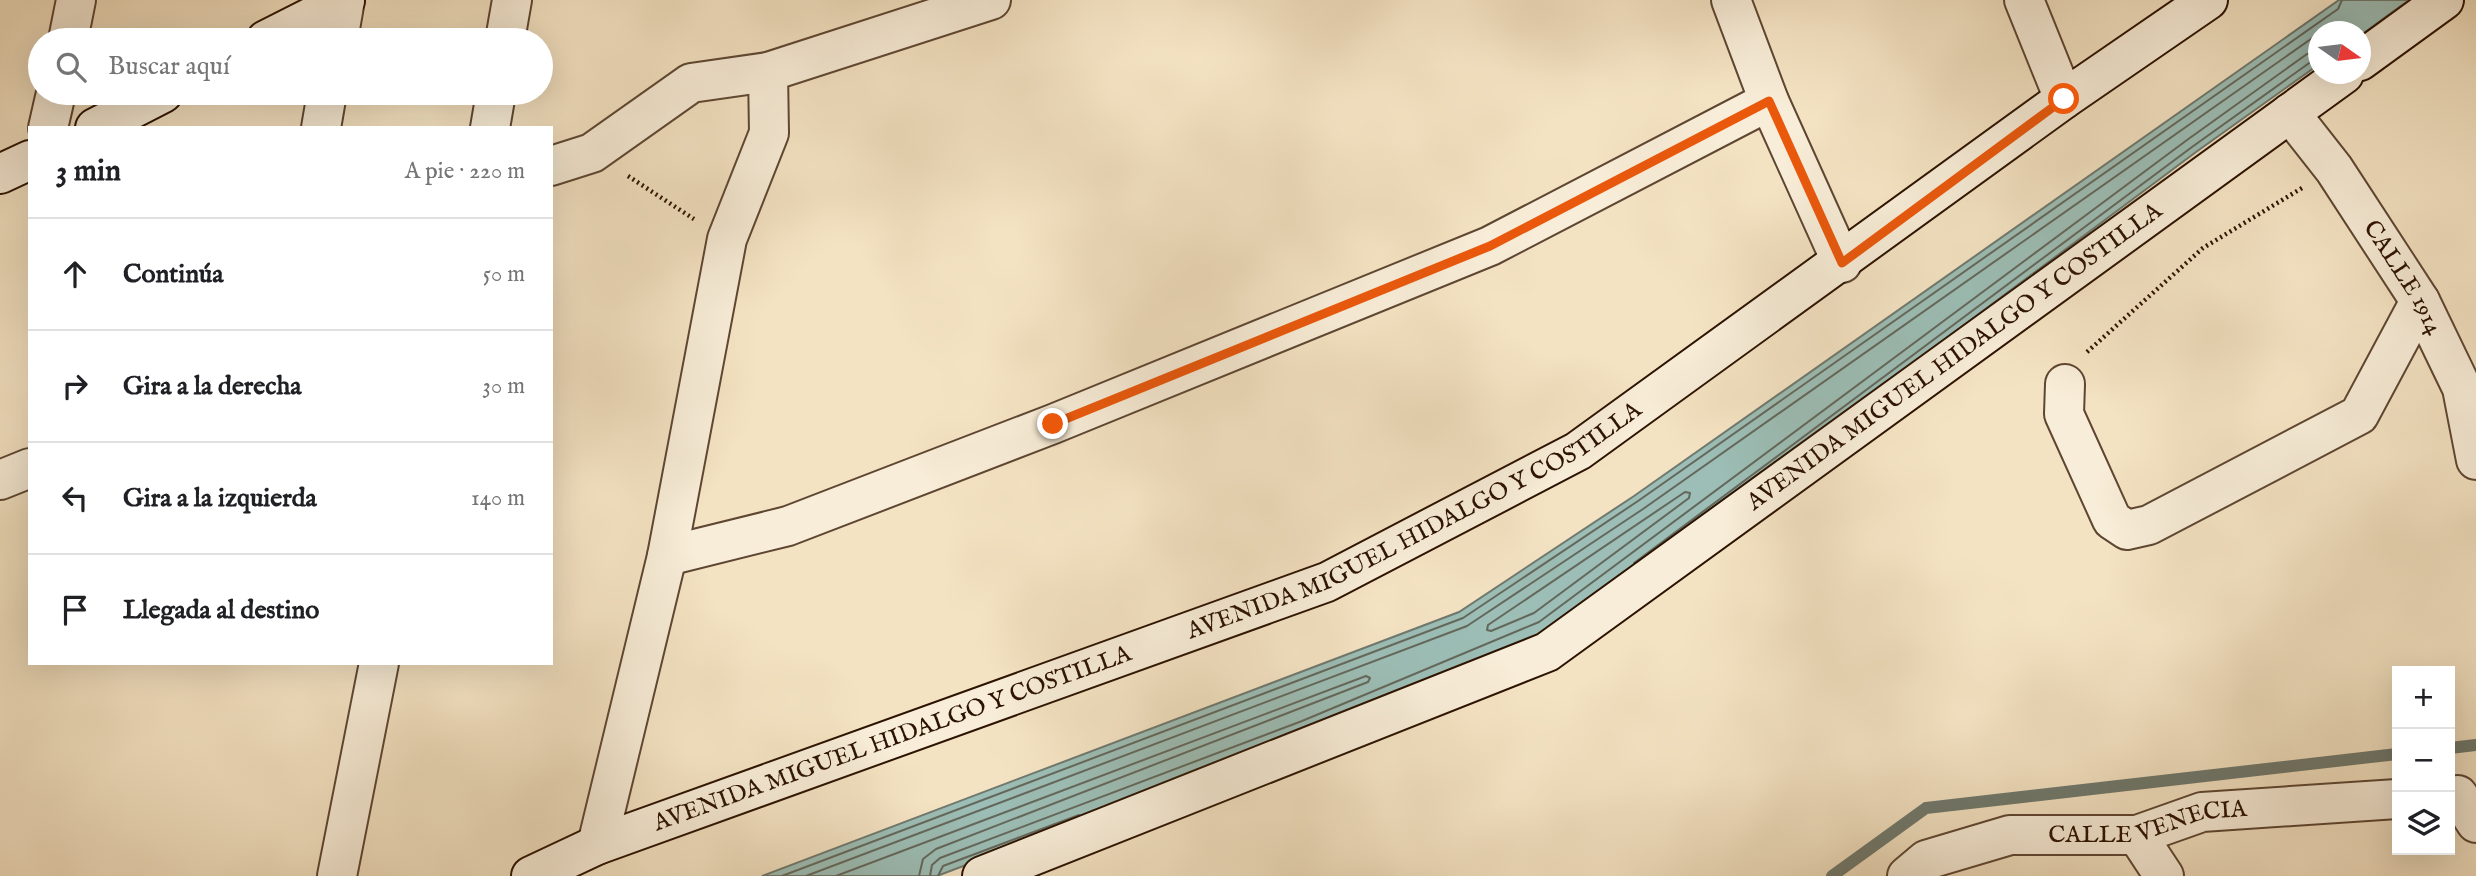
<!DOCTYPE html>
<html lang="es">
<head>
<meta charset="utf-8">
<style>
  :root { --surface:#fff; --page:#f2f2f2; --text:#202124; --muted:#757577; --line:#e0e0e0 }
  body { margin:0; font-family:"IM FELL English",serif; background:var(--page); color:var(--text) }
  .controls { position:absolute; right:21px; bottom:21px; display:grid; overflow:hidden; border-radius:0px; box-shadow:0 7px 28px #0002 }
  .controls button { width:63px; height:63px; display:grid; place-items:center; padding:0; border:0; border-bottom:2px solid var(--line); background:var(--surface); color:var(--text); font:35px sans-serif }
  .compass { position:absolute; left:2308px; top:21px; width:63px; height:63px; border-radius:50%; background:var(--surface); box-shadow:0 7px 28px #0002; rotate:104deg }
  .stop { position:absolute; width:21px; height:21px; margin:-16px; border:5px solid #ea580c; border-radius:50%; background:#fff }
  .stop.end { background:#ea580c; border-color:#fff; box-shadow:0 2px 7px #0008 }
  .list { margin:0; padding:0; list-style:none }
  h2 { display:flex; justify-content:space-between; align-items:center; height:91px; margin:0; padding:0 28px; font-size:30px }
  h2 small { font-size:23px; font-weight:400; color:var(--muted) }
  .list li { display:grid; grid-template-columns:46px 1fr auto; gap:21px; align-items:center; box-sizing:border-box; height:112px; padding:0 28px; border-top:2px solid var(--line) }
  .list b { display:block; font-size:26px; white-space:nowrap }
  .list em { font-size:23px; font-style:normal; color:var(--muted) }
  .icon { flex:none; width:38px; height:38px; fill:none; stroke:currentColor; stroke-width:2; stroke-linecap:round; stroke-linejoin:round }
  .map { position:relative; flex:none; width:2476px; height:876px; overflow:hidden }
  .search { position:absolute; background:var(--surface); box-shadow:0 7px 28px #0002; left:28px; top:28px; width:525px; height:77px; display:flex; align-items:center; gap:18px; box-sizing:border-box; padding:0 24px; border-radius:38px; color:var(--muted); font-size:26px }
  .panel { position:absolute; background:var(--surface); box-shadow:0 7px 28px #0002; left:28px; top:126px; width:525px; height:539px; border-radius:0px }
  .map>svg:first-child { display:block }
</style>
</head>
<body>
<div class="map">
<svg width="2476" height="876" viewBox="0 0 2476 876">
  <rect width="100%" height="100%" fill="#f4e3c3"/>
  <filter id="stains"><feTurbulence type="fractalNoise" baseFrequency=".00286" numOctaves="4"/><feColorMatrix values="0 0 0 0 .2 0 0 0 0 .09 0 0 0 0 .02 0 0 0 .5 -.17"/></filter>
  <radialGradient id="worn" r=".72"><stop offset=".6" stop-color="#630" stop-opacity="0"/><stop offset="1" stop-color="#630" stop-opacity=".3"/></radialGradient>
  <path fill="#9cbeb6" stroke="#6f796e" stroke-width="2" d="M2339,0H2409L2361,35L2360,32H2318V65L2196,152L1547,636L1308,736L937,876H762L1459,612L1634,496Z"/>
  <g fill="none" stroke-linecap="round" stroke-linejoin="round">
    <g stroke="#64685c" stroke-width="2">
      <path d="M1685,492L1690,493L1689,498L1534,613L1491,631L1487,630L1488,625Z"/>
      <path d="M1634,563L2192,147L2312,61L2318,60"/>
      <path d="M782,876L1463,618L1638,501L2338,9L2342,0"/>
      <path d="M806,876L1467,626L1643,509L2318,34"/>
      <path d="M836,876L1366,676L1370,678L1368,682L936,849L923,859L919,876"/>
      <path d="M930,876L932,865L940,858L1302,721L1539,622L2187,140L2307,54L2318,51"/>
      <path d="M938,876L943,866L1079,815"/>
    </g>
    <g stroke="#6f796e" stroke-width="12">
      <path d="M2450,748L2476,745"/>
      <path d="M1832,876L1926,808L2397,754"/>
    </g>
    <g stroke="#5e4632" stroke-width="42">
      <g id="street">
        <path d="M1731,0L1769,101L1842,263"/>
        <path d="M2024,0L2064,99"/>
        <path d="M68,40L76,0"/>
        <path d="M338,40L345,0"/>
        <path d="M505,40L512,0"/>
        <path id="s1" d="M2290,113L2334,169L2420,301L2462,388L2476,460"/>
        <path d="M48,128L56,93"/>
        <path d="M321,128L327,93"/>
        <path d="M490,128L496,93"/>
        <path d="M551,166L592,153L691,83L768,72L991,0"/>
        <path d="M2065,384L2064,414L2112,520L2127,530L2149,525L2359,415L2420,301"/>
        <path d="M0,480L30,468"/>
        <path d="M667,556L788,526L1053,424L1490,246L1769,101"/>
        <path d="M2458,795L2476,823"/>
        <path d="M2137,835L2164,876"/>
        <path d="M597,845L667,556L727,239L769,133L768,72"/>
        <path d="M337,876L379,663"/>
        <path id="s2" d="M1907,876L1926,860L2010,835H2137L2202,812L2397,799"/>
      </g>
    </g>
    <g stroke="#2c1201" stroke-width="42">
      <g id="secondary">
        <path d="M266,40L345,0"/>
        <path d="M2360,61L2444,0"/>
        <path d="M95,128L163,93"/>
        <path d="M0,174L30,160"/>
        <path id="s3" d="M531,876L597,845L1327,582L1578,451L2064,99L2208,0"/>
        <path id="s4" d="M982,876L1547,652L2344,74"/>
      </g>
    </g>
    <g stroke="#2c1201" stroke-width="4.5" stroke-dasharray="2 3.5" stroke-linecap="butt">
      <path d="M628,176L694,219"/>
      <path d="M2087,352L2203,248L2302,188"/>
    </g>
    <use href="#street" stroke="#f8edd8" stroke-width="38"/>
    <use href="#secondary" stroke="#f8edd8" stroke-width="38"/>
  </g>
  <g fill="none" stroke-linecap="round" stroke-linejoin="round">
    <path stroke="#ea580c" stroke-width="9" d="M1053,424L1490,246L1769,101L1842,263L2064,99"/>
  </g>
  <g text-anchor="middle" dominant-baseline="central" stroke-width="7" stroke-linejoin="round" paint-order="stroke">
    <g font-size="24" fill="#2c1201" stroke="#f8edd8">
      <text stroke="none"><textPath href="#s1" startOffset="200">CALLE 1914</textPath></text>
      <text stroke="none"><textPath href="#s4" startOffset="1111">AVENIDA MIGUEL HIDALGO Y COSTILLA</textPath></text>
      <text stroke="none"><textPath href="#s3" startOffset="954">AVENIDA MIGUEL HIDALGO Y COSTILLA</textPath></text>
      <text stroke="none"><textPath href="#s3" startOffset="387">AVENIDA MIGUEL HIDALGO Y COSTILLA</textPath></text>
      <text stroke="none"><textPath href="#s2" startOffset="252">CALLE VENECIA</textPath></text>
    </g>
  </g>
  <rect width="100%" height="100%" filter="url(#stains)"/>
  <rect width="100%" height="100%" fill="url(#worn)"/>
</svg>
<div class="controls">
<button>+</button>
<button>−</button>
<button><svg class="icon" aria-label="layers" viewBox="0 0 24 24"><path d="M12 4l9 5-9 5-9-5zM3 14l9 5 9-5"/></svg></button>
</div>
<svg class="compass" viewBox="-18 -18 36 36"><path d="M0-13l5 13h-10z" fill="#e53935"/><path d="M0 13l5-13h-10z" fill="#757577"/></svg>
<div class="stop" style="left:2064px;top:99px"></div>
<div class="stop end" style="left:1053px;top:424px"></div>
<div class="search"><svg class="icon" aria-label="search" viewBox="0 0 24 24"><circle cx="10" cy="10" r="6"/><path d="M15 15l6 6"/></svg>Buscar aquí</div>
<section class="panel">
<h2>3 min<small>A pie · 220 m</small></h2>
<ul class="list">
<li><svg class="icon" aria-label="ahead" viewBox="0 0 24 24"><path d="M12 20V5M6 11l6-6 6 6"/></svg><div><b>Continúa</b></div><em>50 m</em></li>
<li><svg class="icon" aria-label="right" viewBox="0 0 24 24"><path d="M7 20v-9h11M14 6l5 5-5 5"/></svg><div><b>Gira a la derecha</b></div><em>30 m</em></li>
<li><svg class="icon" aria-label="left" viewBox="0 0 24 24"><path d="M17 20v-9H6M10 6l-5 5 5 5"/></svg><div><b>Gira a la izquierda</b></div><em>140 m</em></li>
<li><svg class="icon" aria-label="arrive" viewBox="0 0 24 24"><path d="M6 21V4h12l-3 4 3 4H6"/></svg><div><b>Llegada al destino</b></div></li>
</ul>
</section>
</div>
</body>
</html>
